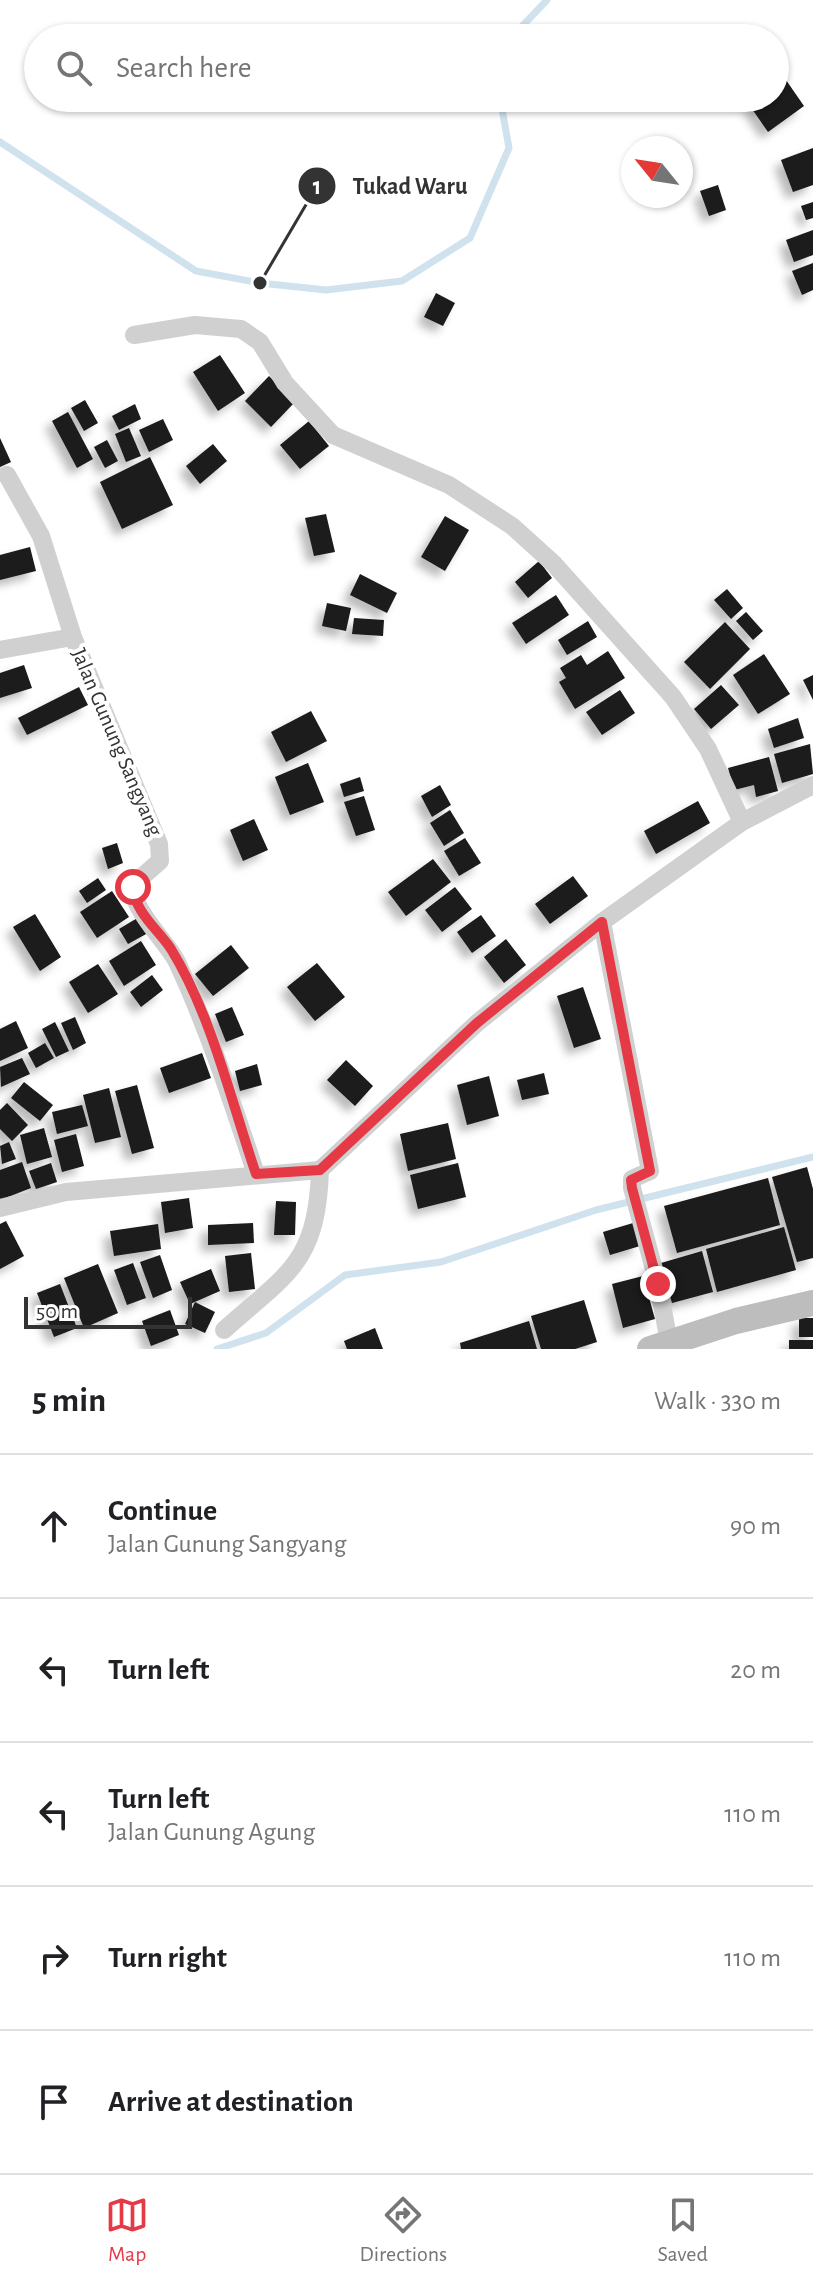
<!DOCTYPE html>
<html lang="en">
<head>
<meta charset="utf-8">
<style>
  :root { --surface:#fff; --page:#f6f6f6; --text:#202124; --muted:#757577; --line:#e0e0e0; --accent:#e63946 }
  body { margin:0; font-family:"Alegreya Sans",sans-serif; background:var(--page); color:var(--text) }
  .compass { position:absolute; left:621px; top:136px; width:72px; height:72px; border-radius:50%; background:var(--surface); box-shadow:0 2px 6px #0004; rotate:300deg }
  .scale { position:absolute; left:24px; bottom:20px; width:168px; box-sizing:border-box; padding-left:8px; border:4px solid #333; border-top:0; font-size:22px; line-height:28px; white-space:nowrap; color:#333; -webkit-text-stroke:6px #fff; paint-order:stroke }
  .stop { position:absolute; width:24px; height:24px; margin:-18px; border:6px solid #e63946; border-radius:50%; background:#fff }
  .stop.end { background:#e63946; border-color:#fff; box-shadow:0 2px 8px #0008 }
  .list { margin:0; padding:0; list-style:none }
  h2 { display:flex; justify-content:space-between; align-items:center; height:104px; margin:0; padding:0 32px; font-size:34px }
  h2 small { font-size:26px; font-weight:400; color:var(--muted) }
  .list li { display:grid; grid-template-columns:52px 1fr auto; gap:24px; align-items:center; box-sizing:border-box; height:144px; padding:0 32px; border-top:2px solid var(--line) }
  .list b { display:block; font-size:30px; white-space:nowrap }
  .list p { margin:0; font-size:26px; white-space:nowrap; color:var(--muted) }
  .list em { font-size:26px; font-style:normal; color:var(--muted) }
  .icon { flex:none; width:44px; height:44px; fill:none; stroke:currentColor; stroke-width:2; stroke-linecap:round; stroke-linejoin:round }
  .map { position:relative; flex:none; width:813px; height:1349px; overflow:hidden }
  .search { position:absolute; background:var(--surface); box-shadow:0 2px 6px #0004; left:24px; right:24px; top:24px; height:88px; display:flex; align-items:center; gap:20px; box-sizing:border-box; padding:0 28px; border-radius:44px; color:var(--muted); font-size:30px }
  .sheet { height:824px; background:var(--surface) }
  nav { display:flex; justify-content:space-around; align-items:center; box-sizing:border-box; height:112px; border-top:2px solid var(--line); background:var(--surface); font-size:22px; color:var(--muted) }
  nav a { display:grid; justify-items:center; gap:4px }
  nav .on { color:var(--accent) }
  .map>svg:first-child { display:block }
</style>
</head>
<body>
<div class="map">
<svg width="813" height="1349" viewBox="0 0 813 1349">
  <defs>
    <filter id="shadow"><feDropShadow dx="-7" dy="7" stdDeviation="4" flood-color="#0004"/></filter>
  </defs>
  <rect width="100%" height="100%" fill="#fff"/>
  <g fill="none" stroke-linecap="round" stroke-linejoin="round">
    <g stroke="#cfe2ee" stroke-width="7">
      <path d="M511,38L547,0"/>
      <path d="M0,142L196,271L260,283L326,290L402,281L470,238L509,148L500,98"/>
      <path d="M217,1349L266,1333L345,1275L441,1262L596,1210L813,1157"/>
    </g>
  </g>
  <g fill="#1a1a1a" filter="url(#shadow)">
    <path d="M786,80L804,106L768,132L750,106L762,98H775V88Z"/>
    <path d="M813,148V185L793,192L781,160Z"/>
    <path d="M718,185L726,210L709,216L700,191Z"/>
    <path d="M813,202V218L806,220L801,206Z"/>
    <path d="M813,230V255L794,262L786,240Z"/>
    <path d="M813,263V290L802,295L792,271Z"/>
    <path d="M436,293L455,303L443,326L424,317Z"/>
    <path d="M220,355L245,393L218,411L193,372Z"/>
    <path d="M269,376L295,402L271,427L245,401Z"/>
    <path d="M85,400L98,423L84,431L71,408Z"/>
    <path d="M135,404L141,419L119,430L112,416Z"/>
    <path d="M68,412L93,459L77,468L52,421Z"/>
    <path d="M163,419L173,440L149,452L139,430Z"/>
    <path d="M309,421L329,446L300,469L280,445Z"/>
    <path d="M129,428L141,456L126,462L115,434Z"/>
    <path d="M0,438L11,462L0,467Z"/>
    <path d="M107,440L118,461L105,468L94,447Z"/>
    <path d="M213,444L227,461L200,484L186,466Z"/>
    <path d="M150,457L173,505L122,529L100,482Z"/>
    <path d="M326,514L335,552L314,556L305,518Z"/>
    <path d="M445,516L469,530L445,571L421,557Z"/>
    <path d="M30,547L36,571L0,580V555Z"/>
    <path d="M539,561L552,578L528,598L515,582Z"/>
    <path d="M360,574L397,593L387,613L350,595Z"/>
    <path d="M727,589L743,608L731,619L714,600Z"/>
    <path d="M556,595L569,615L526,644L512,623Z"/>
    <path d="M327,603L351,608L346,631L322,626Z"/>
    <path d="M746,612L763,631L753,640L736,621Z"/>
    <path d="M354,618L384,620L383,636L352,634Z"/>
    <path d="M588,621L597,637L567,655L558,640Z"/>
    <path d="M725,622L750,649L710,689L684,662Z"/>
    <path d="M608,651L625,678L575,709L559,682L566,678L560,668L581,655L587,665Z"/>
    <path d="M764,654L790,694L758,714L733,675Z"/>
    <path d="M24,665L32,688L0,698V673Z"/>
    <path d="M813,675V700L803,680Z"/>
    <path d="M721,685L739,705L711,729L694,709Z"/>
    <path d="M79,687L88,705L27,735L18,718Z"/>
    <path d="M620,690L635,713L602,735L586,712Z"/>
    <path d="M311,711L327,741L286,762L271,732Z"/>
    <path d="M798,718L804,738L774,748L768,729Z"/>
    <path d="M810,744L813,774L782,783L774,754Z"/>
    <path d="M769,757L778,791L756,797L754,785L734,790L728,768Z"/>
    <path d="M308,763L324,802L290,815L275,777Z"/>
    <path d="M360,777L364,791L344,797L340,784Z"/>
    <path d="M440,785L451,805L432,817L421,796Z"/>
    <path d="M364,796L375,830L356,836L344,802Z"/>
    <path d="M698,801L710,823L656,854L644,831Z"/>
    <path d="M450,810L464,833L444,846L430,823Z"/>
    <path d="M254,819L268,850L243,861L230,830Z"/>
    <path d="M465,838L481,863L459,876L444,851Z"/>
    <path d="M117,843L123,863L108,869L102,848Z"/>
    <path d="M433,859L451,882L406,916L388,892Z"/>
    <path d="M573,876L588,896L550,924L535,904Z"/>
    <path d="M98,878L106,890L87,903L79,891Z"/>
    <path d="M455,887L472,909L442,932L425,910Z"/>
    <path d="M112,891L129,917L97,938L80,912Z"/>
    <path d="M35,914L61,957L40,971L13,927Z"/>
    <path d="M481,915L496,936L472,953L457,932Z"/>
    <path d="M139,917L148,933L128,944L119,929Z"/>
    <path d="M506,939L526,965L504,983L484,957Z"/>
    <path d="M141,941L156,965L124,986L109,961Z"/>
    <path d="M231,945L249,968L213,996L195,974Z"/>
    <path d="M317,963L345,997L315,1021L287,987Z"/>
    <path d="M98,964L118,994L88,1013L69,982Z"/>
    <path d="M152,975L163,990L141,1007L130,992Z"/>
    <path d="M583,987L601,1039L574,1048L557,996Z"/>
    <path d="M232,1007L244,1035L226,1042L215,1014Z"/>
    <path d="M75,1017L86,1043L73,1050L61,1023Z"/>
    <path d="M16,1021L28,1048L0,1061V1029Z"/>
    <path d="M55,1022L69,1051L56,1057L42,1029Z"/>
    <path d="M45,1043L54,1058L36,1068L28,1053Z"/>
    <path d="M202,1053L211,1078L169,1093L160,1068Z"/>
    <path d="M22,1058L30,1074L1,1087L0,1067Z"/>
    <path d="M346,1060L373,1086L355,1106L327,1080Z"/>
    <path d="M257,1064L262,1085L240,1091L235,1071Z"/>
    <path d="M544,1073L549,1094L522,1100L517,1080Z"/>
    <path d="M489,1076L499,1116L467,1125L457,1085Z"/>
    <path d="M24,1082L53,1105L40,1121L11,1098Z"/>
    <path d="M137,1085L154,1148L132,1154L115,1091Z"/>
    <path d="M109,1088L121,1137L95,1143L83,1095Z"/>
    <path d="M7,1103L28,1125L12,1141L0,1129V1110Z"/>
    <path d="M82,1105L88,1126L57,1134L52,1112Z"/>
    <path d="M448,1123L456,1159L408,1171L400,1134Z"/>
    <path d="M44,1128L52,1157L27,1164L20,1135Z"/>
    <path d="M76,1134L84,1166L62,1172L54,1140Z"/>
    <path d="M9,1142L16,1159L2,1164L0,1146Z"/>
    <path d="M22,1162L31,1188L0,1200V1170Z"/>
    <path d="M51,1163L57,1182L36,1189L29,1171Z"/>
    <path d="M458,1163L466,1197L418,1209L410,1175Z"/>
    <path d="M807,1167L813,1189V1258L797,1262L772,1177Z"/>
    <path d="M768,1178L780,1225L677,1253L664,1206Z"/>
    <path d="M189,1198L193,1228L165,1233L161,1202Z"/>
    <path d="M276,1201L296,1202L295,1235H274Z"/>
    <path d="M6,1221L24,1256L0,1269V1224Z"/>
    <path d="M253,1223L254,1243L208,1245V1225Z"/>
    <path d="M633,1223L640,1246L610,1255L603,1232Z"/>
    <path d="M158,1224L161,1249L114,1256L110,1231Z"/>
    <path d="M784,1227L796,1270L717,1292L706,1249Z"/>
    <path d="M702,1251L713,1292L672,1303L661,1263Z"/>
    <path d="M251,1253L255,1289L229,1292L225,1256Z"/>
    <path d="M160,1255L172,1290L153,1298L140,1262Z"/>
    <path d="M133,1263L146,1298L127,1305L114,1270Z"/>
    <path d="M98,1264L118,1313L84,1328L64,1278Z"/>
    <path d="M211,1269L220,1291L190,1304L180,1282Z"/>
    <path d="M643,1276L655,1319L623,1328L612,1284Z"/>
    <path d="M60,1284L77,1328L54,1337L37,1293Z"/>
    <path d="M584,1300L597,1342L575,1349H541L531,1316Z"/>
    <path d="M195,1302L215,1312L205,1333L185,1324Z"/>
    <path d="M170,1310L179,1335L151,1346L142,1321Z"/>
    <rect x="799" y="1318" width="14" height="19"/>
    <path d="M529,1321L537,1349H461L460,1343Z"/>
    <path d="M375,1328L383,1349H347L344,1341Z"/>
    <rect x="789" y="1340" width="24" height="9"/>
  </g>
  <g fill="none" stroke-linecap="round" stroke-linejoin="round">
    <g stroke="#d0d0d0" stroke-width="18">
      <path d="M134,335L195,325L241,329L260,342L285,383L333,435L449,485L512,526L554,564L673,697L708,749L742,822"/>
      <path d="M7,475L41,536L73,637L159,844L160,861L135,883C125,903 168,943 177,962C209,1031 232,1102 256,1174"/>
      <path d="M0,650L73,637"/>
      <path d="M602,922L650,1171L632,1179V1188L658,1284L669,1342"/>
      <path d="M320,1170L477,1023L602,922L742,822L813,785"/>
      <path d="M0,1208L66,1192L320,1170"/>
      <path d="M224,1330C288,1273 317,1263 320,1170"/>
    </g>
    <path stroke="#bdbdbd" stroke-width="26" d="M650,1349L736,1321L813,1303"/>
  </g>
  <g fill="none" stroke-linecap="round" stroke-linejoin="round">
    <path stroke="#e63946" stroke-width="10" d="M133,887C135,913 158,929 171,949C212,1016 231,1101 256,1174L320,1170L477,1023L602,922L650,1171L631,1180L632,1188L658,1284"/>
  </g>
  <g text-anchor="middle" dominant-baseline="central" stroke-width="8" stroke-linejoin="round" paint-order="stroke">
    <g font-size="22" fill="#333" stroke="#fff">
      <text transform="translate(117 742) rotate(67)">Jalan Gunung Sangyang</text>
    </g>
  </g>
  <path fill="none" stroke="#333" stroke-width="3" d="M260 283L317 186"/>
  <g fill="#333" stroke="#fff" stroke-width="3">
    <circle cx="260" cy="283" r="8"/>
    <circle cx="317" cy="186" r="20"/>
  </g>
  <g font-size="24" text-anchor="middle" font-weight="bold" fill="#fff">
    <text x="317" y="194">1</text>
  </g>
  <g font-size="24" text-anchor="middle" font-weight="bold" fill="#333" stroke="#fff" stroke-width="8" stroke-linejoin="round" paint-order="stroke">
    <text x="410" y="194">Tukad Waru</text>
  </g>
</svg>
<svg class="compass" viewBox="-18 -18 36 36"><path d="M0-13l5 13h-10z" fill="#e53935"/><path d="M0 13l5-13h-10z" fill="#757577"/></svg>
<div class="scale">50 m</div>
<div class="stop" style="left:133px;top:887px"></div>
<div class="stop end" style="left:658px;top:1284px"></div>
<div class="search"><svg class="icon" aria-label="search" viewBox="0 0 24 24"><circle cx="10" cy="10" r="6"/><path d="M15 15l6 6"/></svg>Search here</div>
</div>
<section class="sheet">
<h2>5 min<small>Walk · 330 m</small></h2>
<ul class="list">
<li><svg class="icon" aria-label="ahead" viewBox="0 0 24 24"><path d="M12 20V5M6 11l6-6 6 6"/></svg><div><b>Continue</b><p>Jalan Gunung Sangyang</p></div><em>90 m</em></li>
<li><svg class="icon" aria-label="left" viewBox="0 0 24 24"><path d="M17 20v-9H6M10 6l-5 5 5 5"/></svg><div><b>Turn left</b></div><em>20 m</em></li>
<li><svg class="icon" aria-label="left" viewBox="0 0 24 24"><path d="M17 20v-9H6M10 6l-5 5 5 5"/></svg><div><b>Turn left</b><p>Jalan Gunung Agung</p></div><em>110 m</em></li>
<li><svg class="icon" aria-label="right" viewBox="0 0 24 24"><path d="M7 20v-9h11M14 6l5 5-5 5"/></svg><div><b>Turn right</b></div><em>110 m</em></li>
<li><svg class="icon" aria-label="arrive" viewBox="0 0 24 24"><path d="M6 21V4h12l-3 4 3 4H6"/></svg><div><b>Arrive at destination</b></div></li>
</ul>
</section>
<nav>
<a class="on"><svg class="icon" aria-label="map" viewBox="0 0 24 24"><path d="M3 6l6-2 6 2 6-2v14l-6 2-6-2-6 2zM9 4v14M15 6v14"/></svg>Map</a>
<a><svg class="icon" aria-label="directions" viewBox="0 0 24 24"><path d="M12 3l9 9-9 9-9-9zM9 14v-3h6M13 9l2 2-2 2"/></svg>Directions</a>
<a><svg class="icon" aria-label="saved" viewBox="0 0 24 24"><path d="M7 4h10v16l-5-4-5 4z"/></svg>Saved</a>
</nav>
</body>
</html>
